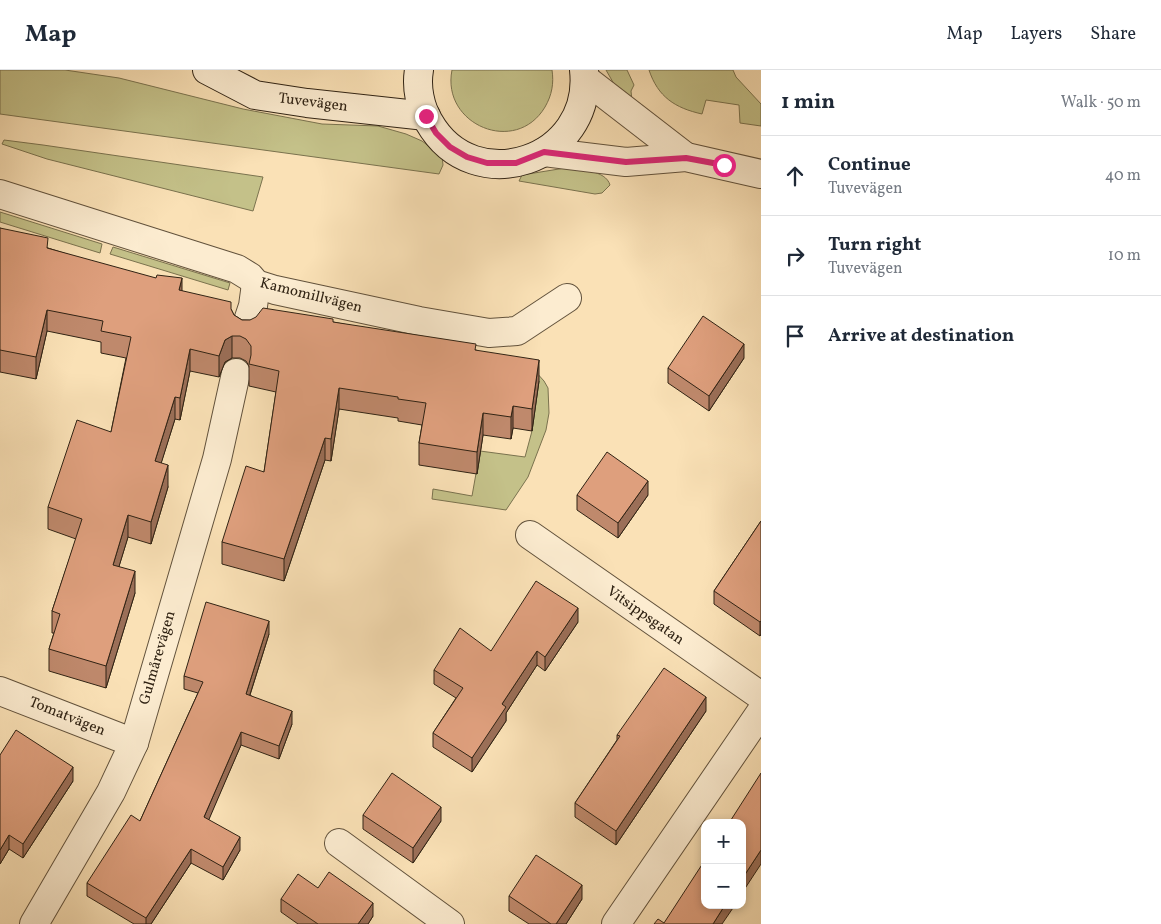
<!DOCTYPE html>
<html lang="en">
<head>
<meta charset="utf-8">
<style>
  :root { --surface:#fff; --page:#f6f6f7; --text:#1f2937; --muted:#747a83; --line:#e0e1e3 }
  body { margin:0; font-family:Vollkorn,serif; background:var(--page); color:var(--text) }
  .controls { position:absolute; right:15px; bottom:15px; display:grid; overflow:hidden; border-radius:10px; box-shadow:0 2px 8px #0003 }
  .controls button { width:45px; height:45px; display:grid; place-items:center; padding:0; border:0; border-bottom:1px solid var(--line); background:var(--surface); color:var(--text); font:25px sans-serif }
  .stop { position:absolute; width:15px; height:15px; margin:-11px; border:4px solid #db2777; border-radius:50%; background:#fff }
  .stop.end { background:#db2777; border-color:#fff; box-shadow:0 1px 5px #0008 }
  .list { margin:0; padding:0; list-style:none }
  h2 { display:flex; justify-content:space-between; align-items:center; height:65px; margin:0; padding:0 20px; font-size:21px }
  h2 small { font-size:16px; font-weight:400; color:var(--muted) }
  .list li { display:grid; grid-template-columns:32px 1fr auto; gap:15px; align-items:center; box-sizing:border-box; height:80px; padding:0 20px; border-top:1px solid var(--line) }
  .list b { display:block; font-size:19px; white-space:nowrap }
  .list p { margin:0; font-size:16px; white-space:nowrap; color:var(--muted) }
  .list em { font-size:16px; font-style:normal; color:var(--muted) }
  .icon { flex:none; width:28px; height:28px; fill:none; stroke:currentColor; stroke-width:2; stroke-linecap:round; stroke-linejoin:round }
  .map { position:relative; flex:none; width:761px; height:854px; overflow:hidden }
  header { display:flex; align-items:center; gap:30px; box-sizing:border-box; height:70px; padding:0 25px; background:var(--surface); border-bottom:1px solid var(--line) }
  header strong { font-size:24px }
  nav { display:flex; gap:28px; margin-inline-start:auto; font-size:18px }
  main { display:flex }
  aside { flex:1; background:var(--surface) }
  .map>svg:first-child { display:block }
</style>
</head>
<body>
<header>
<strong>Map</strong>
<nav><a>Map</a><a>Layers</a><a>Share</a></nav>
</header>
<main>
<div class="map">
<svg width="761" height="854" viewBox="0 0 761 854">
  <rect width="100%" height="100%" fill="#fae1b6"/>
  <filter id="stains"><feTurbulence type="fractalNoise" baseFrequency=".004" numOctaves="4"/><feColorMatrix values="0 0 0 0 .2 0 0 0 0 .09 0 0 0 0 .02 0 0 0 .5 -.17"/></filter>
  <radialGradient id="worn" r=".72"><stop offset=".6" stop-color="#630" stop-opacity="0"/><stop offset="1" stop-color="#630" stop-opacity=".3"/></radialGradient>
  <g fill="#c4c189" stroke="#7a724e">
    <path d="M0,0H65L119,8L243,39L322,54L378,56L406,64L422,71L442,86L443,95L439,104L0,44Z"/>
    <path d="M452,0H552C554,13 552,25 545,37C516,86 441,55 452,0Z"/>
    <path d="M606,0H627L634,15L631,21L632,31L618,21Z"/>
    <path d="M649,0H733L736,7L761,34V56L740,53L739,35L706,30L702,44C675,38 658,27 649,0Z"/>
    <path d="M4,70L43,75L263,107L253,141L47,89L2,74Z"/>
    <path d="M565,98C578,99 606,100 610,115L602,123L595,124L519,111L522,105Z"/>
    <path d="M0,142L102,174L100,183L0,152Z"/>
    <path d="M113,177L230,213L228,220L110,184Z"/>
    <path d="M535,301L544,311L548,318L549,343L546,360L528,407L506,440L432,429L433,419L472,426L480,381L525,387L532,361Z"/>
  </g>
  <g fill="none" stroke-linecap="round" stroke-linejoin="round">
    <g stroke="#62523c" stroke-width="30">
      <g id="minor">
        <path d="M0,124L237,199L250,207L256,214L275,220L419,251L489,263L517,261L567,228"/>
        <path d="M246,257L253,236L256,214"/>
        <path d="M530,465L761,626"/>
        <path d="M0,621L134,673"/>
        <path d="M339,773L450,854"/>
        <path d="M34,854L111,722L134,673L217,389L236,303"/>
        <path d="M616,854L761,642"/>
      </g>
    </g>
    <g stroke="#62523c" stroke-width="30">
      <g id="tertiary">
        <path d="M585,9L686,87"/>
        <path d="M544,82L626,92L686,87L761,104"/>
      </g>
    </g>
    <g stroke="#302314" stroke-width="30">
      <g id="secondary">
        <path d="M207,0L255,25L307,33L426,46"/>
        <path d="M419,0C416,17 420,37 429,52C474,131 594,90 584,0"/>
      </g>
    </g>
    <use href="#minor" stroke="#fcecd0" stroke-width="28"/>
    <use href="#tertiary" stroke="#fcecd0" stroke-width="28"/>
    <use href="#secondary" stroke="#fcecd0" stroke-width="28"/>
  </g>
  <g fill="#bf896c" stroke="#302314">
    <path d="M0,158L48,178L182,221L231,239L234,245L242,250L333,252L476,280L539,311L532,361L513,358L511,369L483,365L477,404L419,395V373L422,355L398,351V348L339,339L331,391L325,390L284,511L222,494V472L264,402L276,322L249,316V296L246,291L240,288H232L225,292L219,307L190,301L180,350L175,349L161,393L168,417L151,474L128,467L119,496L135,523L106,618L49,601V579L54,563H52V541L76,469L48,459V437L111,362L126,288L101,283V272L47,261L36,309L0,302Z"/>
    <path d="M744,288L709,341L668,313V298Z"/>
    <path d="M577,425H648L618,468L577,440Z"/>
    <path d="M761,451V564L760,566L714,534V521Z"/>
    <path d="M578,552L545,601L537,595L506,643V651L472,702L433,677V663L456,628L434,614V600Z"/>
    <path d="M269,564L250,625L292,654L279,689L241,675L208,750L240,780L223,810L191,793L151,854H134L87,826V813L140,751L198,623L184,619V606Z"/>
    <path d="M706,641L616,775L575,747V733L617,670V665Z"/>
    <path d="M0,685L73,711L23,788L9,779L0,794Z"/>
    <path d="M363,745L441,751L413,793L363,759Z"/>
    <path d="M318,818L373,846L368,854H298L281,842V829Z"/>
    <path d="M509,826L582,829L566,854H529L509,841Z"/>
  </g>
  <g fill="#9b6f58" stroke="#302314">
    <path d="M182,208V229L179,220Z"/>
    <path d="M47,240V261L36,309V287Z"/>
    <path d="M232,266V288L225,292L219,307V286L225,270Z"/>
    <path d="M744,274V288L709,341V326Z"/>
    <path d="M190,279V301L180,350V328Z"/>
    <path d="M539,290V311L532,361V339Z"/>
    <path d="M339,318V339L331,391V369Z"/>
    <path d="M175,327V349L155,413V391Z"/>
    <path d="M513,336V358L511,369V347Z"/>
    <path d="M483,343V365L477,404V382Z"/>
    <path d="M325,368V390L284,511V489Z"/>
    <path d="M168,395V417L151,474V452Z"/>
    <path d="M648,411V425L618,468V453Z"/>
    <path d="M128,445V467L113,516V495Z"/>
    <path d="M135,501V523L106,618V596Z"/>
    <path d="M578,538V552L545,601V587Z"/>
    <path d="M269,551V564L246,637V624Z"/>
    <path d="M761,551V564L760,566V552Z"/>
    <path d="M537,581V595L506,643V651L472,702V688L502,634Z"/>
    <path d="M706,627V641L616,775V761Z"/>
    <path d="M292,641V654L279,689V676Z"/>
    <path d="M241,662V675L204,761V747Z"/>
    <path d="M73,697V711L23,788V774Z"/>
    <path d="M441,737V751L413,793V778Z"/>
    <path d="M9,765V779L0,794V780Z"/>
    <path d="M240,767V780L223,810V797Z"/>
    <path d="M191,779V793L151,854H146V848Z"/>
    <path d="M761,780V794L742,823V809Z"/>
    <path d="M582,815V829L566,854H556Z"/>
    <path d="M373,833V846L368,854H358Z"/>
    <path d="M725,835H735L722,854H713Z"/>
  </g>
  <g fill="#de9f7d" stroke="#302314">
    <path d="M0,158L48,168L47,178L156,208L157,205L182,208L179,220L231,232V239L234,245L242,250H250L256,247L263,238L333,249V252L476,274L475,280L539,290L532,339L513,336L511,347L483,343L477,382L419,373L426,333L398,329V327L339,318L331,369L325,368L284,489L222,472L246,396L264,402L279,301L249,294L251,285V276L246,269L240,266H232L225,270L219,286L190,279L180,328L175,327L155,391L168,395L151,452L128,445L113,495L135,501L106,596L49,579L60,544L52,541L82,449L48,437L77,350L111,362L131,267L101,261L103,251L47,240L36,287L0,280Z"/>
    <path d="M703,246L744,274L709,326L668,298Z"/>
    <path d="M607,382L648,411L618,453L577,425Z"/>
    <path d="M761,451V551L760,552L714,521Z"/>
    <path d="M536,511L578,538L545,587L537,581L502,634L506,637L472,688L433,663L463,618L434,600L460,558L491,581Z"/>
    <path d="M206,532L269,551L246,624L292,641L279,676L241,662L204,747L240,767L223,797L191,779L146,848L87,813L131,745L140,751L203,612L184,606Z"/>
    <path d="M664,598L706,627L616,761L575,733L620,666L617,665Z"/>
    <path d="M16,660L73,697L23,774L9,765L0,780V685Z"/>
    <path d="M392,703L441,737L413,778L363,745Z"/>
    <path d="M761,703V780L742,809V753H729Z"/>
    <path d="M536,785L582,815L556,854H551L509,826Z"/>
    <path d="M705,790V835H725L713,854H654L658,849L664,853Z"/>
    <path d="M329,802L373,833L358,854H318L281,829L298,804L318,818Z"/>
  </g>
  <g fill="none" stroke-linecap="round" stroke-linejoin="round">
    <path stroke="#db2777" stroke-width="6" d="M426,46L436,63L450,77L467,87L487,93H516L544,82L626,92L686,88L724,95"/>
  </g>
  <g text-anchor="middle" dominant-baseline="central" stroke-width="4.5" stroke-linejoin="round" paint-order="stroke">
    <g font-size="15" fill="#302314" stroke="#fcecd0">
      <text transform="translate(313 33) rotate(7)">Tuvevägen</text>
      <text transform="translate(311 226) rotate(14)">Kamomillvägen</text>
      <text transform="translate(645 546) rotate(35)">Vitsippsgatan</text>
      <text transform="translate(158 588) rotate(-74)">Gulmårevägen</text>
      <text transform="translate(67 647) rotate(22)">Tomatvägen</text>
    </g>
  </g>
  <rect width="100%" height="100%" filter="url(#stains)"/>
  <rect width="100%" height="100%" fill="url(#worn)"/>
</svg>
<div class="controls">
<button>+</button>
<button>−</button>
</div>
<div class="stop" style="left:724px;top:95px"></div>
<div class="stop end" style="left:426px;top:46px"></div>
</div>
<aside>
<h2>1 min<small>Walk · 50 m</small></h2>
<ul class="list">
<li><svg class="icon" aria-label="ahead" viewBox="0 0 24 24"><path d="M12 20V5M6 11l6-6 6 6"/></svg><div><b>Continue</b><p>Tuvevägen</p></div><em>40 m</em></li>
<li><svg class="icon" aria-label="right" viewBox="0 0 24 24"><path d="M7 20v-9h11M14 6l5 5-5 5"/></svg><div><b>Turn right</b><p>Tuvevägen</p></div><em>10 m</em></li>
<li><svg class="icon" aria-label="arrive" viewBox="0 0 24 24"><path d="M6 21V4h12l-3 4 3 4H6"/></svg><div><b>Arrive at destination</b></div></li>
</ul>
</aside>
</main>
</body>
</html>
